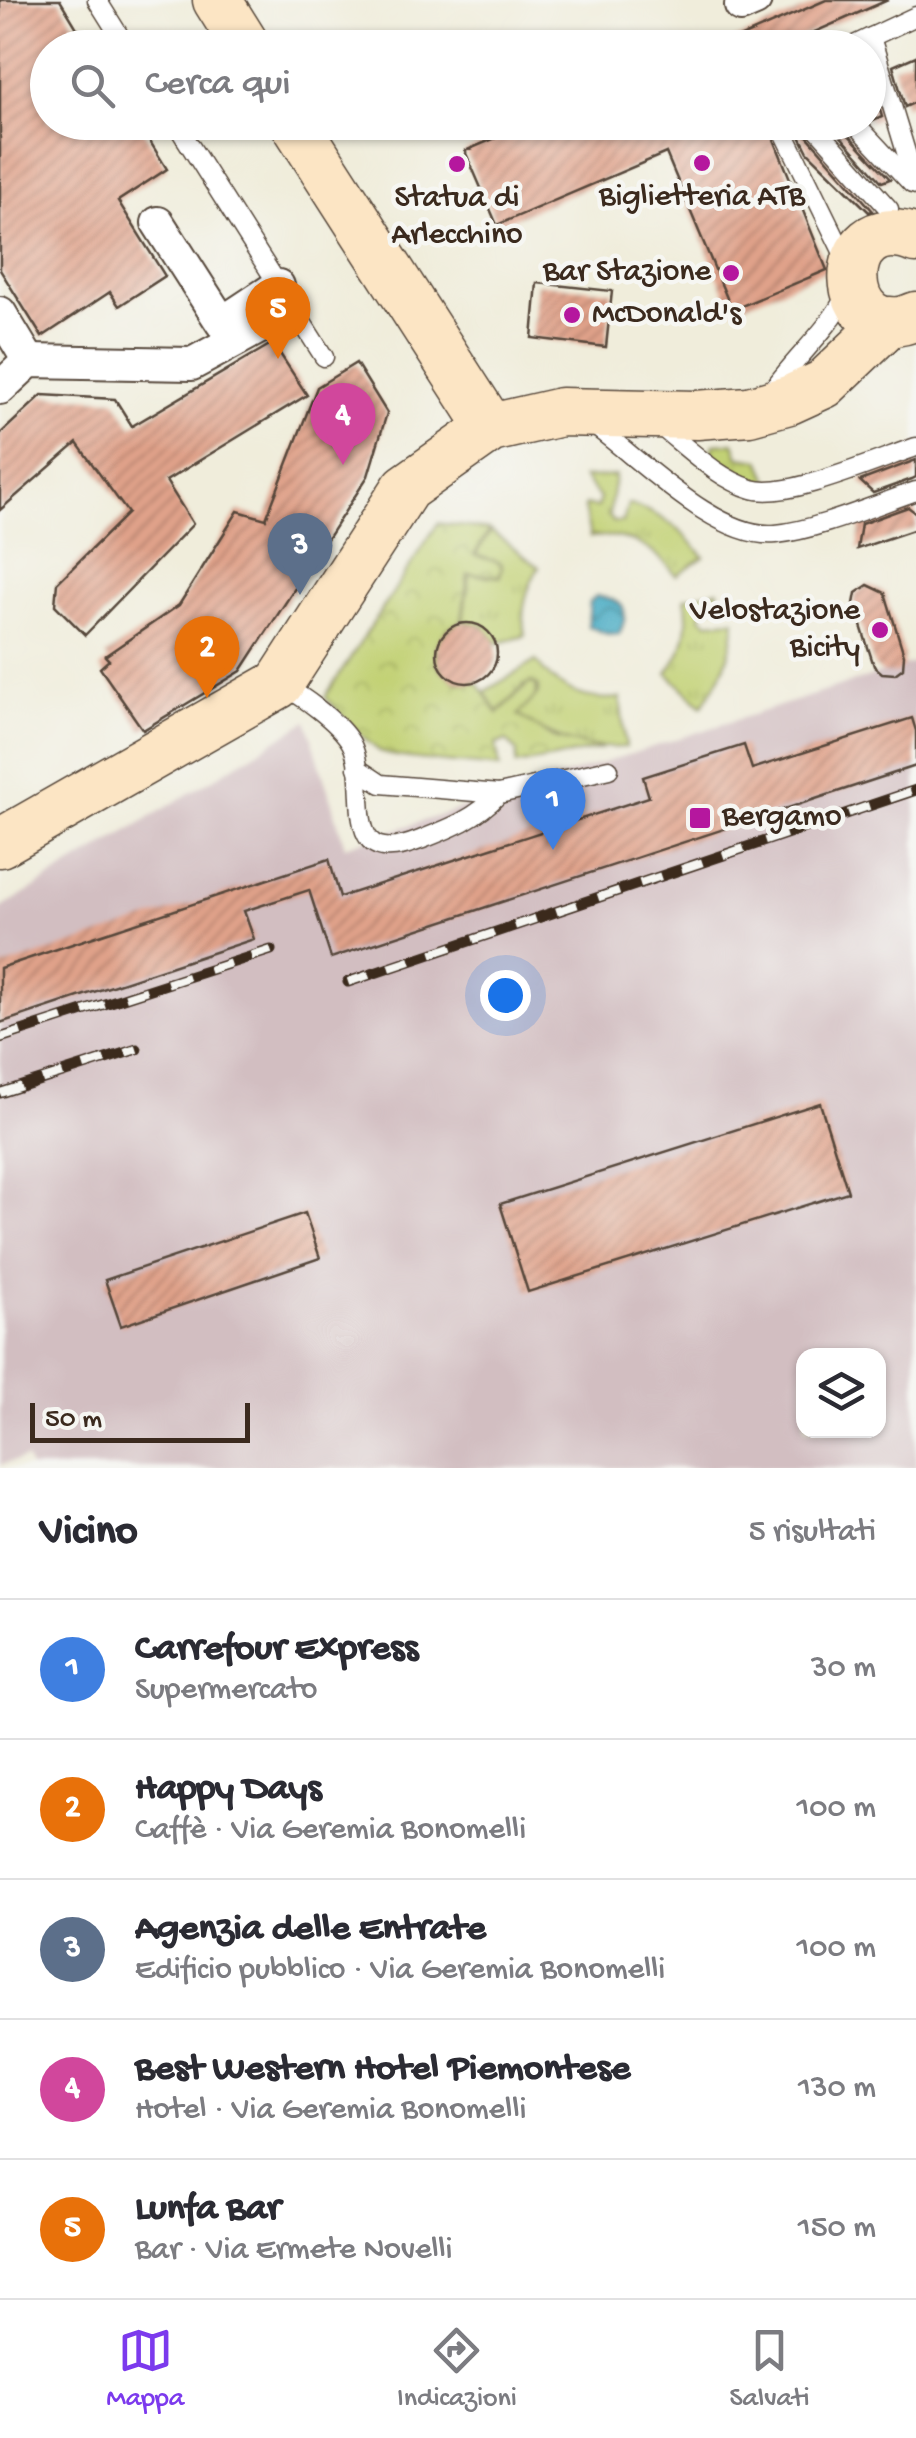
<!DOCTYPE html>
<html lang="it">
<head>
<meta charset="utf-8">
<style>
  :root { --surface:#fff; --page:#f2f2f3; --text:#2b2b33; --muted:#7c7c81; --line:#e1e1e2; --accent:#7c3aed }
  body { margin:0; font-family:"Gochi Hand",sans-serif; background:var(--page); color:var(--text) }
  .controls { position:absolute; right:30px; bottom:30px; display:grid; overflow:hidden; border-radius:20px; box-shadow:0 2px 8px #0004 }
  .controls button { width:90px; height:90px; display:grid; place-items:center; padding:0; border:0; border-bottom:2px solid var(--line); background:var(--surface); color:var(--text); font:50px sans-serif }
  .scale { position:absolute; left:30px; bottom:25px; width:220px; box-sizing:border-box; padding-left:10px; border:5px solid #3b2a1e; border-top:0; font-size:28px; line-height:35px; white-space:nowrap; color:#3b2a1e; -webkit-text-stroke:8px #f6f6f2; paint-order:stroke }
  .you { position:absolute; left:505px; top:995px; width:35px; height:35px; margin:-25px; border:8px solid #fff; border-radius:50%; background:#1a73e8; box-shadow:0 0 0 15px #1a73e833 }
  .badge { display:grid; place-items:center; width:65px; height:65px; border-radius:50%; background:var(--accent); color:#fff; font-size:32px; font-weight:700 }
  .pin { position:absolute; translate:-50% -82px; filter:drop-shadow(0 2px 5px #0008) }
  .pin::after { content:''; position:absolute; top:52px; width:35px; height:30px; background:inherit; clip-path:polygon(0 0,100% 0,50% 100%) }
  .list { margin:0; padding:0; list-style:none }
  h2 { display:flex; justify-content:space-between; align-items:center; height:130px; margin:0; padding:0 40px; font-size:42px }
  h2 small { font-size:32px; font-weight:400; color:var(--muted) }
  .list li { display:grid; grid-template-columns:65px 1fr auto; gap:30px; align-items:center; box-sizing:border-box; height:140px; padding:0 40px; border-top:2px solid var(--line) }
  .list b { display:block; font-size:38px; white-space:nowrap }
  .list p { margin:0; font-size:32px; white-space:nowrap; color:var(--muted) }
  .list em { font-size:32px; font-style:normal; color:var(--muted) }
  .icon { flex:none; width:55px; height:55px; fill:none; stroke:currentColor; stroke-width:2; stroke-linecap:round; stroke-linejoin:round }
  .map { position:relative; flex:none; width:916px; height:1468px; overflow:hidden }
  .search { position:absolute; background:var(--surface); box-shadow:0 2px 8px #0004; left:30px; right:30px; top:30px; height:110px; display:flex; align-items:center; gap:25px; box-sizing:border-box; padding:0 35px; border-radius:55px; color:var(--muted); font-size:38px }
  .sheet { height:830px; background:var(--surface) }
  nav { display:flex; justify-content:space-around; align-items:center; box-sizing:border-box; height:140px; border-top:2px solid var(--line); background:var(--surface); font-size:28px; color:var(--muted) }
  nav a { display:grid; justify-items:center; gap:5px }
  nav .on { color:var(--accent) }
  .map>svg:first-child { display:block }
</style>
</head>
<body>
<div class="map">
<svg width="916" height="1468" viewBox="0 0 916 1468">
  <defs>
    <pattern id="grass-tufts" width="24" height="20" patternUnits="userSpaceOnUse" patternTransform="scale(2.5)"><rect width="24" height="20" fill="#c2d174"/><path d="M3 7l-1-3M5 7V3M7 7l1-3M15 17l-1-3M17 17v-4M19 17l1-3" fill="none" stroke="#a8b464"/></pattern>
    <pattern id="park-crowns" width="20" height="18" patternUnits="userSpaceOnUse" patternTransform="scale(2.5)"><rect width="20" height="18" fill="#c2d174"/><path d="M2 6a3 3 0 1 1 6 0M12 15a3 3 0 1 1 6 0" fill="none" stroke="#a8b464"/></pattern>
    <pattern id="water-waves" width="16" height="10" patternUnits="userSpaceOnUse" patternTransform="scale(2.5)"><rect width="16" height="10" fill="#42a9c2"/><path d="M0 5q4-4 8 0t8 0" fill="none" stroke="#388a9d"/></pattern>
    <pattern id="building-hatch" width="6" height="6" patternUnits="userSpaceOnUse" patternTransform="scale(2.5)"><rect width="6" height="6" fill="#e0a28a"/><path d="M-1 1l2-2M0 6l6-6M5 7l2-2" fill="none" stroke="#b78470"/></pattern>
  </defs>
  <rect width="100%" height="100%" fill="#f6f6f2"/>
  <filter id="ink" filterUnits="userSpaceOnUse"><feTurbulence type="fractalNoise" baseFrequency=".01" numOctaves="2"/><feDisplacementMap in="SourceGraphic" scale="20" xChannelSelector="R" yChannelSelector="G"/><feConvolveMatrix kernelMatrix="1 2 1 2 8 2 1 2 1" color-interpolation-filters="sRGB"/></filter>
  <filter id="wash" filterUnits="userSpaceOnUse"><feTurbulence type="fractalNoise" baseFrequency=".0048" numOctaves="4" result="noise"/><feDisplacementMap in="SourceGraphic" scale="40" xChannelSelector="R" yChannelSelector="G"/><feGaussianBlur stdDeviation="2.25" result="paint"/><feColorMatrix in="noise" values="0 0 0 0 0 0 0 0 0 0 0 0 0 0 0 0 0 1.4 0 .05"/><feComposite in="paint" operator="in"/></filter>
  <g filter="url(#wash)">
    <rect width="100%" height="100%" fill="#f0eddb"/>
    <path fill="#d2bec1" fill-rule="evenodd" d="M916,662V1468H30L26,1458L0,1465V909L307,721L345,846ZM804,1356H878V1430H804Z"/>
    <g fill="url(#grass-tufts)" stroke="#7e7e49" stroke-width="2.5">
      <path d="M734,443L739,457L760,460L771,485C746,481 725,472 712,450L714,444Z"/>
      <path d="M615,476L609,516L613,522H623L628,504C661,513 683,530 704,557L676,575C653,546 627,533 590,537L584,508L585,505L597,508L600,498L583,478Z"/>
      <path d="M491,531L539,567C526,590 520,609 525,636L498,643L482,625L463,621L469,574L500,577L502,564L475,555Z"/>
      <path d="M718,590L720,605L703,607L701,617L707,622L735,620C732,654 722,678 702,706L667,673C685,649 691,628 685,598Z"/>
      <path d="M536,661C556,689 585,702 620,698L626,747C585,750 551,739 518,715L539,693V687L532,682L526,684L498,712L484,692Z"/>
    </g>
    <path fill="url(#park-crowns)" stroke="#7e7e49" stroke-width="2.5" d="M438,523L490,530L474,555L498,562L502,567L499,576L468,574L462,621L448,628L435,647L439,668L457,683H478L498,713L528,684L534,683L537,687L536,696L518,715L553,738L602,749L516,765L517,752L507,741L496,744L500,767C481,765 392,759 381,752C366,743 337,709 325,697Z"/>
    <path fill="url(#water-waves)" stroke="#3e6a70" stroke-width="2.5" d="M596,596C622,599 632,608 619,634L609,635L588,626L590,602Z"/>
    <g id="blocks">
      <g fill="url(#building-hatch)">
        <path d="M0,0H60L89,48H48V122H138L167,169L118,201L165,276L119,306L110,292L42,337L0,270Z"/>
        <path d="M826,0H888L778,48H716Z"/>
        <path d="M916,56V102L905,107L893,66Z"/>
        <path d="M870,76L882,117L871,122L868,119Z"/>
        <path d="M533,122H767L827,270L732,310L666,153L497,225L465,151Z"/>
        <path d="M793,122H799L802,130L873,211L869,212L808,152Z"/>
        <path d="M828,122H842L845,131L890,179L882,182Z"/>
        <path d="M537,283L612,291L606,347L532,338Z"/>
        <path d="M273,343L307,395L166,481L193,524L85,635L55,605L57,583L128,513L77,443L0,510V434L42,395L115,399L132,426Z"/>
        <path d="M356,363L387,413L368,476L241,671L143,730L100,668L109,660L105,656L179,605L238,511L266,519L317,387Z"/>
        <path d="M916,460V477L912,479L873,493L860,481Z"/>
        <path d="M908,507L916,513V529L857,549L861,524Z"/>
        <path d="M868,585L885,593L904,655L903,668L895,674L882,673L874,666L854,604L856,593Z"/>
        <circle cx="467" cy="653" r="30"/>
        <path d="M912,718L916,731V766L331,958L309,890L244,911L254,939L0,1023V968L329,859L340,897L649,797L643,777L744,745L752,769Z"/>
        <path d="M820,1103L848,1192L528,1292L500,1204Z"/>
        <path d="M305,1213L320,1258L121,1326L105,1280Z"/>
      </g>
    </g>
  </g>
  <g filter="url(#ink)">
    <use href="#blocks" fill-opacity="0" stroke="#56473a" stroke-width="2.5"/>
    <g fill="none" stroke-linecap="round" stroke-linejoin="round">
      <g stroke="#56473a" stroke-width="21">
        <g id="lane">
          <path d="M97,0L127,48"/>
          <path d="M871,37L916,185"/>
          <path d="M848,48L916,16"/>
          <path d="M175,122L324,357"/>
          <path d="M779,122L847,261"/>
          <path d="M811,122L889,209L885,235"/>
          <path d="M854,122L912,184"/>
          <path d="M769,395C793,359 828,332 847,293"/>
          <path d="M656,423C686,446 716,478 752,489C787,500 879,459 916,447"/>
          <path d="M593,425C639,458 717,540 776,534C817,530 875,505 916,491"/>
          <path d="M280,684C301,695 339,722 351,743C373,784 335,874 420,840C451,828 475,819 499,794"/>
          <path d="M357,768L381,784L499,794L609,769"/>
        </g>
      </g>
      <g stroke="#56473a" stroke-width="36">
        <g id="street">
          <path d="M741,6L755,0"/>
          <path d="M158,223L222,323L278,286"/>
          <path d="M0,313L29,361"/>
          <path d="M0,388L29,361L192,364L293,309"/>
        </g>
      </g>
      <g stroke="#56473a" stroke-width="51">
        <g id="secondary">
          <path d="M217,0L247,48"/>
          <path d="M294,122L491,428"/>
          <path d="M916,239C829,206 836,352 916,316"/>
          <path d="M0,843L279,684L406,488L491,428L561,412L697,415L749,411L789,400L824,384L890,321"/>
        </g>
      </g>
      <use href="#lane" stroke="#fff" stroke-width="18"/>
      <use href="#street" stroke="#fff" stroke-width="32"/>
      <use href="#secondary" stroke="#fce5c4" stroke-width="48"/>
      <g stroke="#3b2a1e" stroke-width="11">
        <g id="rail">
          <path d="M348,982L916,790"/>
          <path d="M0,1038L271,950"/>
          <path d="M0,1093L137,1049"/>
        </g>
      </g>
      <use href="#rail" stroke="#f6f6f2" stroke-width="8" stroke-dasharray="22" stroke-linecap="butt"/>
    </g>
  </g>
  <g fill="#b5179e" stroke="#f6f6f2" stroke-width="4">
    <circle cx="702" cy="163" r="10"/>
    <circle cx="457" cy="164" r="10"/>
    <circle cx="731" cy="273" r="10"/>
    <circle cx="572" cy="315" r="10"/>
    <circle cx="880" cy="630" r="10"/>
    <rect x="688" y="806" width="24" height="24" rx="5"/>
  </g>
  <g text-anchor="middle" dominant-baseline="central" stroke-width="9" stroke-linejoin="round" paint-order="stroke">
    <g font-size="32" fill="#3b2a1e" stroke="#f6f6f2">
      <text x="702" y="198">Biglietteria ATB</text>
      <text x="457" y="199">Statua di<tspan x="457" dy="37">Arlecchino</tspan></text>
      <text x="711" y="273" text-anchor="end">Bar Stazione</text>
      <text x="592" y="315" text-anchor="start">McDonald's</text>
      <text x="860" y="612" text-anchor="end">Velostazione<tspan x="860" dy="37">Bicity</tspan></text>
      <text x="722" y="818" text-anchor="start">Bergamo</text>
    </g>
  </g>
</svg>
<div class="controls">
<button><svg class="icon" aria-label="layers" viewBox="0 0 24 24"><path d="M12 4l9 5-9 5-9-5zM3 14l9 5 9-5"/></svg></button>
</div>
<div class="scale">50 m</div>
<div class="you"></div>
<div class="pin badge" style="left:553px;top:850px;background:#3f7fe0">1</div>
<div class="pin badge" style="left:207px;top:698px;background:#e8710a">2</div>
<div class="pin badge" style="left:300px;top:595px;background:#5c6f8a">3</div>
<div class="pin badge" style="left:343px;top:465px;background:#d1479c">4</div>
<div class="pin badge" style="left:278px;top:359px;background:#e8710a">5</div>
<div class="search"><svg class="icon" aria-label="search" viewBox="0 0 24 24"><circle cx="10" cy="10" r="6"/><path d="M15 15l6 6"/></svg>Cerca qui</div>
</div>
<section class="sheet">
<h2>Vicino<small>5 risultati</small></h2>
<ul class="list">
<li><span class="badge" style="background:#3f7fe0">1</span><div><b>Carrefour Express</b><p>Supermercato</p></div><em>30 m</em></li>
<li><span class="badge" style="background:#e8710a">2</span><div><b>Happy Days</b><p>Caffè · Via Geremia Bonomelli</p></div><em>100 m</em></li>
<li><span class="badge" style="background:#5c6f8a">3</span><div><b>Agenzia delle Entrate</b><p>Edificio pubblico · Via Geremia Bonomelli</p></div><em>100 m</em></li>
<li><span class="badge" style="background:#d1479c">4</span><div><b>Best Western Hotel Piemontese</b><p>Hotel · Via Geremia Bonomelli</p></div><em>130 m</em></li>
<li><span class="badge" style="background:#e8710a">5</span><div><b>Lunfa Bar</b><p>Bar · Via Ermete Novelli</p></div><em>150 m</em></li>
</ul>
</section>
<nav>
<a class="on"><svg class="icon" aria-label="map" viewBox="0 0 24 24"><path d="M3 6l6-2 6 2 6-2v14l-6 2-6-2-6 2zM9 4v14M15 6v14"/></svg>Mappa</a>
<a><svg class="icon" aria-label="directions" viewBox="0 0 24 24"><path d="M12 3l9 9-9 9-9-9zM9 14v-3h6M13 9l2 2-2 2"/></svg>Indicazioni</a>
<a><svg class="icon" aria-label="saved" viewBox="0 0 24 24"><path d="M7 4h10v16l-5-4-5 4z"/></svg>Salvati</a>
</nav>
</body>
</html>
